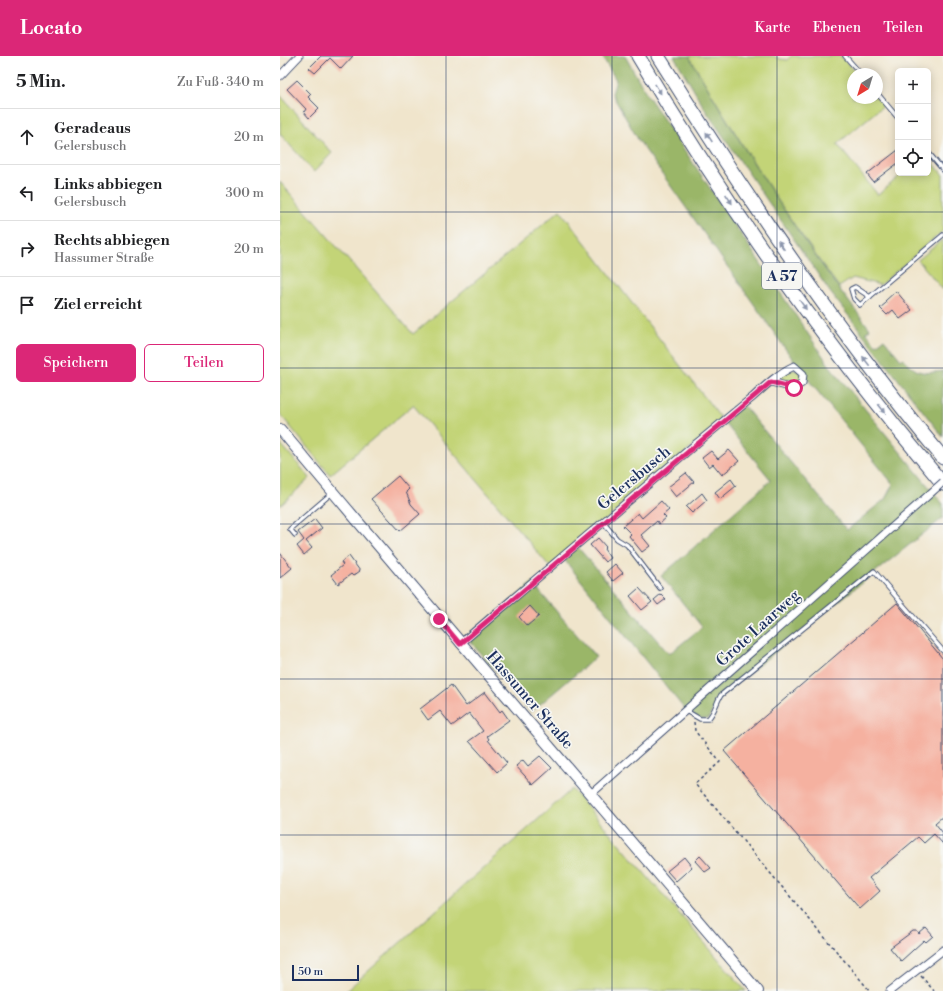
<!DOCTYPE html>
<html lang="de">
<head>
<meta charset="utf-8">
<style>
  :root { --surface:#fff; --page:#f2f2f2; --text:#202124; --muted:#757577; --line:#e0e0e0; --accent:#db2777 }
  body { margin:0; font-family:"Libre Bodoni",serif; background:var(--page); color:var(--text) }
  .controls { position:absolute; right:12px; top:12px; display:grid; overflow:hidden; border-radius:6px; box-shadow:0 2px 10px #0003 }
  .controls button { width:36px; height:36px; display:grid; place-items:center; padding:0; border:0; border-bottom:1px solid var(--line); background:var(--surface); color:var(--text); font:20px sans-serif }
  .compass { position:absolute; left:567px; top:12px; width:36px; height:36px; border-radius:50%; background:var(--surface); box-shadow:0 2px 10px #0003; rotate:218deg }
  .scale { position:absolute; left:12px; bottom:10px; width:67px; box-sizing:border-box; padding-left:4px; border:2px solid #1b2f5e; border-top:0; font-size:11px; line-height:14px; white-space:nowrap; color:#1b2f5e; -webkit-text-stroke:3px #f6f6f2; paint-order:stroke }
  .stop { position:absolute; width:12px; height:12px; margin:-9px; border:3px solid #db2777; border-radius:50%; background:#fff }
  .stop.end { background:#db2777; border-color:#fff; box-shadow:0 1px 4px #0008 }
  .list { margin:0; padding:0; list-style:none }
  h2 { display:flex; justify-content:space-between; align-items:center; height:52px; margin:0; padding:0 16px; font-size:17px }
  h2 small { font-size:13px; font-weight:400; color:var(--muted) }
  .list li { display:grid; grid-template-columns:26px 1fr auto; gap:12px; align-items:center; box-sizing:border-box; height:56px; padding:0 16px; border-top:1px solid var(--line) }
  .list b { display:block; font-size:15px; white-space:nowrap }
  .list p { margin:0; font-size:13px; white-space:nowrap; color:var(--muted) }
  .list em { font-size:13px; font-style:normal; color:var(--muted) }
  .actions { display:flex; gap:8px; padding:12px 16px }
  .actions a { flex:1; padding:9px 0; border:1px solid var(--accent); border-radius:6px; text-align:center; font-size:14px; color:var(--accent) }
  .actions .main { background:var(--accent); color:#fff }
  .icon { flex:none; width:22px; height:22px; fill:none; stroke:currentColor; stroke-width:2; stroke-linecap:round; stroke-linejoin:round }
  .map { position:relative; flex:none; width:663px; height:935px; overflow:hidden }
  header { display:flex; align-items:center; gap:24px; box-sizing:border-box; height:56px; padding:0 20px; background:var(--accent); color:#fff }
  header strong { font-size:19px }
  nav { display:flex; gap:22px; margin-inline-start:auto; font-size:14px }
  main { display:flex }
  aside { flex:1; background:var(--surface) }
  .map>svg:first-child { display:block }
</style>
</head>
<body>
<header>
<strong>Locato</strong>
<nav><a>Karte</a><a>Ebenen</a><a>Teilen</a></nav>
</header>
<main>
<aside>
<h2>5 Min.<small>Zu Fuß · 340 m</small></h2>
<ul class="list">
<li><svg class="icon" aria-label="ahead" viewBox="0 0 24 24"><path d="M12 20V5M6 11l6-6 6 6"/></svg><div><b>Geradeaus</b><p>Gelersbusch</p></div><em>20 m</em></li>
<li><svg class="icon" aria-label="left" viewBox="0 0 24 24"><path d="M17 20v-9H6M10 6l-5 5 5 5"/></svg><div><b>Links abbiegen</b><p>Gelersbusch</p></div><em>300 m</em></li>
<li><svg class="icon" aria-label="right" viewBox="0 0 24 24"><path d="M7 20v-9h11M14 6l5 5-5 5"/></svg><div><b>Rechts abbiegen</b><p>Hassumer Straße</p></div><em>20 m</em></li>
<li><svg class="icon" aria-label="arrive" viewBox="0 0 24 24"><path d="M6 21V4h12l-3 4 3 4H6"/></svg><div><b>Ziel erreicht</b></div></li>
</ul>
<div class="actions"><a class="main">Speichern</a><a>Teilen</a></div>
</aside>
<div class="map">
<svg width="663" height="935" viewBox="0 0 663 935">
  <rect width="100%" height="100%" fill="#f6f6f2"/>
  <filter id="ink" filterUnits="userSpaceOnUse"><feTurbulence type="fractalNoise" baseFrequency=".025" numOctaves="2"/><feDisplacementMap in="SourceGraphic" scale="8" xChannelSelector="R" yChannelSelector="G"/><feConvolveMatrix kernelMatrix="1 2 1 2 8 2 1 2 1" color-interpolation-filters="sRGB"/></filter>
  <filter id="wash" filterUnits="userSpaceOnUse"><feTurbulence type="fractalNoise" baseFrequency=".012" numOctaves="4" result="noise"/><feDisplacementMap in="SourceGraphic" scale="16" xChannelSelector="R" yChannelSelector="G"/><feGaussianBlur stdDeviation="0.9" result="paint"/><feColorMatrix in="noise" values="0 0 0 0 0 0 0 0 0 0 0 0 0 0 0 0 0 1.4 0 .05"/><feComposite in="paint" operator="in"/></filter>
  <g filter="url(#wash)">
    <rect width="100%" height="100%" fill="#f0e5cc"/>
    <g fill="#c3d477" stroke="#6f826a">
      <path d="M409,0H494L500,3L507,4L511,0H561L577,18H573V42L597,41L604,49L557,88L598,139L623,117H648V101L663,119V175L600,229L573,222L559,231C503,157 456,79 409,0Z"/>
      <path d="M0,39L52,97L34,116L0,78Z"/>
      <path d="M0,126L133,278L280,154L443,365L270,511L133,349L50,419L0,358Z"/>
      <path d="M663,183V234L638,204Z"/>
      <path d="M506,313L521,315L522,327L514,332L491,326Z"/>
      <path d="M0,387L30,422L0,450Z"/>
      <path d="M292,733L466,935H66Z"/>
    </g>
    <g fill="#9ab668" stroke="#5a7263">
      <path d="M322,0H345L368,40L549,309L663,448V462L441,639L428,663H420L406,655L282,501L296,489L389,598L422,571L381,520L491,424L443,365L463,349L567,474L605,443L613,428L521,315L359,85L332,38L336,24Z"/>
      <path d="M394,0H409C464,95 522,187 590,273L586,276L596,289L604,283L621,304L623,302C636,318 643,318 663,315V381L550,236L426,55Z"/>
      <path d="M252,527L316,601L251,656L187,582Z"/>
    </g>
    <g id="blocks">
      <g fill="#f5b1a0">
        <path d="M41,0H73L61,13L50,2L35,17L29,12Z"/>
        <path d="M17,24L31,38L28,41L39,52L29,62L24,56L26,53L7,33Z"/>
        <path d="M618,94V107L593,126L587,118Z"/>
        <path d="M616,235L632,254L620,263L613,254L607,259L600,252L606,247L605,245Z"/>
        <path d="M449,394L459,405L442,419L433,408L429,411L422,402L431,395L438,403Z"/>
        <path d="M406,417L414,426L396,441L388,431Z"/>
        <path d="M118,420L129,433L126,436L131,448L140,458L120,475L91,443Z"/>
        <path d="M451,423L456,430L440,443L435,436Z"/>
        <path d="M422,437L427,444L412,457L406,451Z"/>
        <path d="M381,445L389,454L383,459L386,462L379,468L377,465L361,479L370,490L362,496L349,480L351,478L343,470L358,457L362,462Z"/>
        <path d="M35,463L42,472L26,485L32,492L24,499L17,490L24,484L18,476Z"/>
        <path d="M318,482L326,491L324,493L330,502L325,506L310,489Z"/>
        <path d="M0,497L12,512L0,522Z"/>
        <path d="M69,500L80,515L73,520L71,518L58,528L51,519L63,509L61,506Z"/>
        <path d="M335,508L343,517L333,525L326,516Z"/>
        <path d="M359,532L372,546L362,554L350,540Z"/>
        <path d="M381,538L386,543L378,549L374,544Z"/>
        <path d="M617,547L663,603V760L655,767L663,777V788L654,778L644,787L638,781L589,822L600,835L580,853L444,695Z"/>
        <path d="M250,550L259,560L247,570L239,561Z"/>
        <path d="M171,629L186,650L205,636L220,656L222,654L229,664L207,680L209,683L208,684L227,707L217,716L189,685L203,675L189,657L172,670L160,655L148,664L140,653Z"/>
        <path d="M260,700L272,712L253,729L236,710L243,704L248,710Z"/>
        <path d="M420,800L431,812L425,816L415,805Z"/>
        <path d="M404,801L412,811L396,825L387,815Z"/>
        <path d="M646,872L653,880L646,886L644,884L621,905L610,892L633,875H637L639,878Z"/>
      </g>
    </g>
  </g>
  <g filter="url(#ink)">
    <use href="#blocks" fill-opacity="0" stroke="#3b4a6e" stroke-width="1"/>
    <g fill="none" stroke-linecap="round" stroke-linejoin="round">
      <g stroke="#3b4a6e" stroke-width="5.5">
        <g id="lane">
          <path d="M565,0L581,18"/>
          <path d="M597,37L618,62"/>
          <path d="M648,96L663,114"/>
          <path d="M590,241L575,231L571,233L574,243L580,249L663,179"/>
          <path d="M323,466L337,483L347,489L380,532"/>
          <path d="M15,479L10,473L52,437"/>
          <path d="M406,655L420,663H428C435,656 436,647 441,639L594,515L663,595"/>
        </g>
      </g>
      <g stroke="#3b4a6e" stroke-width="9">
        <g id="street">
          <path d="M0,20L19,0"/>
          <path d="M180,588C259,520 338,454 417,387C436,372 454,356 473,341C486,329 499,317 514,310L523,318L522,327L514,332L491,326"/>
          <path d="M311,738L643,444"/>
          <path d="M610,935L663,894"/>
        </g>
      </g>
      <g stroke="#3b4a6e" stroke-width="12">
        <path id="secondary" d="M0,373C158,562 319,747 478,935"/>
      </g>
      <g stroke="#3b4a6e" stroke-width="15">
        <g id="highway">
          <path d="M358,0C447,151 550,294 663,428"/>
          <path d="M378,0C465,140 557,275 663,402"/>
        </g>
      </g>
      <g stroke="#3b4a6e" stroke-width="1.5" stroke-dasharray="3 3" stroke-linecap="butt">
        <path d="M414,666L415,675L440,706L415,728L590,935"/>
        <path d="M641,920L654,935"/>
      </g>
      <use href="#lane" stroke="#fff" stroke-width="3.5"/>
      <use href="#street" stroke="#fff" stroke-width="7"/>
      <use href="#secondary" stroke="#fff" stroke-width="10"/>
      <use href="#highway" stroke="#fff" stroke-width="13"/>
      <g stroke="#3b4a6e" stroke-width="9" stroke-linecap="butt">
        <path id="street-bridge" d="M643,444L663,426"/>
      </g>
      <use href="#street-bridge" stroke="#fff" stroke-width="7"/>
    </g>
    <defs><path id="oneway-solid" d="M-6-.8H1V-3.2L6.5 0L1 3.2V.8H-6Z"/></defs>
    <g fill="#8d97ae">
      <use href="#oneway-solid" transform="translate(378 33) rotate(58)"/>
      <use href="#oneway-solid" transform="translate(429 81) rotate(-123)"/>
      <use href="#oneway-solid" transform="translate(449 143) rotate(56)"/>
      <use href="#oneway-solid" transform="translate(501 189) rotate(-125)"/>
      <use href="#oneway-solid" transform="translate(523 249) rotate(54)"/>
      <use href="#oneway-solid" transform="translate(586 305) rotate(-127)"/>
      <use href="#oneway-solid" transform="translate(602 353) rotate(51)"/>
    </g>
  </g>
  <g fill="none" stroke-linecap="round" stroke-linejoin="round" filter="url(#ink)">
    <path stroke="#db2777" stroke-width="5" d="M159,563L180,588L491,326L514,332"/>
  </g>
  <path fill="none" stroke="#1b2f5e" stroke-width="1" stroke-opacity="0.55" d="M166,0V935M332,0V935M497,0V935M0,156H663M0,312H663M0,468H663M0,623H663M0,779H663"/>
  <g text-anchor="middle" dominant-baseline="central" stroke-width="3.5" stroke-linejoin="round" paint-order="stroke">
    <rect fill="#f6f6f2" stroke="#5d6b8a" stroke-width="1" x="482" y="207" width="40" height="26" rx="3"/>
    <g font-size="15" font-weight="bold" fill="#1b2f5e">
      <text x="502" y="220">A 57</text>
    </g>
    <g font-size="16" fill="#1b2f5e" stroke="#f6f6f2">
      <text transform="translate(354 422) rotate(-40)">Gelersbusch</text>
      <text transform="translate(478 572) rotate(-42)">Grote Laarweg</text>
      <text transform="translate(250 644) rotate(49)">Hassumer Straße</text>
    </g>
  </g>
</svg>
<div class="controls">
<button>+</button>
<button>−</button>
<button><svg class="icon" aria-label="locate" viewBox="0 0 24 24"><circle cx="12" cy="12" r="6"/><path d="M12 2v4M12 18v4M2 12h4M18 12h4"/></svg></button>
</div>
<svg class="compass" viewBox="-18 -18 36 36"><path d="M0-13l5 13h-10z" fill="#e53935"/><path d="M0 13l5-13h-10z" fill="#757577"/></svg>
<div class="scale">50 m</div>
<div class="stop" style="left:514px;top:332px"></div>
<div class="stop end" style="left:159px;top:563px"></div>
</div>
</main>
</body>
</html>
